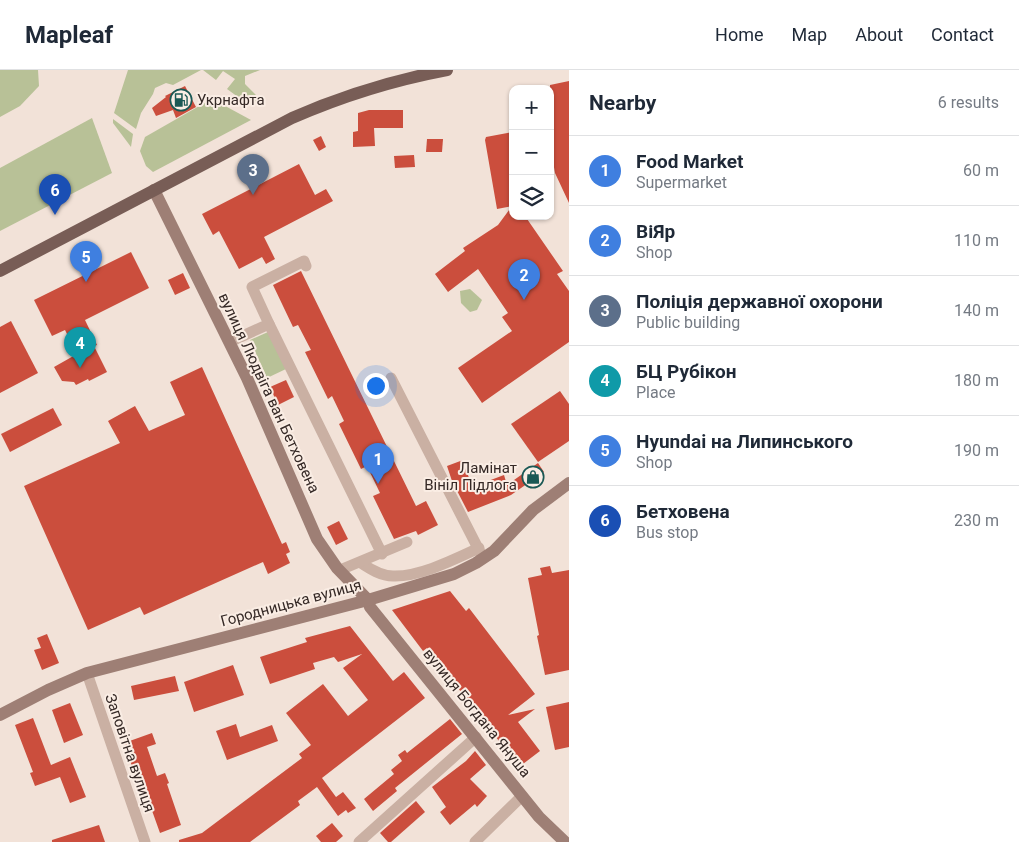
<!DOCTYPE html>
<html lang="en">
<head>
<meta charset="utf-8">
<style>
  :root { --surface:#fff; --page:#f2f2f3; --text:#1f2937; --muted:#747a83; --line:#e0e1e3; --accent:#1a5854 }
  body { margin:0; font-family:Roboto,sans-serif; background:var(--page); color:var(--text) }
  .controls { position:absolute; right:15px; top:15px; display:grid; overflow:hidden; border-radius:10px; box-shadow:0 1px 4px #0004 }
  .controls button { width:45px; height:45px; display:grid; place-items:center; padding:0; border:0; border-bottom:1px solid var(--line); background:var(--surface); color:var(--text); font:25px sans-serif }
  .you { position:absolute; left:375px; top:315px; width:18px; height:18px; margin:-12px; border:4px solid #fff; border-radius:50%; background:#1a73e8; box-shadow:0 0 0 8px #1a73e833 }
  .badge { display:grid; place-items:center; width:32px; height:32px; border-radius:50%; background:var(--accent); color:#fff; font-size:16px; font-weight:700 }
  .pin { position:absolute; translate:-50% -41px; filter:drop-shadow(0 1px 2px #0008) }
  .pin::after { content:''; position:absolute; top:26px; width:18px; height:15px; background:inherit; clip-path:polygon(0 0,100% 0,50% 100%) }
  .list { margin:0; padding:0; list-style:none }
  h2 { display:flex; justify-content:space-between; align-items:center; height:65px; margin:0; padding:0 20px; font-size:21px }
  h2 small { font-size:16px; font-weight:400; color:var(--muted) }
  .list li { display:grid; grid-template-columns:32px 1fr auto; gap:15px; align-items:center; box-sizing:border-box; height:70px; padding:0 20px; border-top:1px solid var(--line) }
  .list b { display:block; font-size:19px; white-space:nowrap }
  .list p { margin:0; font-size:16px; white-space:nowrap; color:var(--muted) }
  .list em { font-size:16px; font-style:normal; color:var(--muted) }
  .icon { flex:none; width:28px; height:28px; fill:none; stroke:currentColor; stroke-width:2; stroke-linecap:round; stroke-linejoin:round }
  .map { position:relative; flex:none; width:569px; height:772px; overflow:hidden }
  header { display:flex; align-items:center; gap:30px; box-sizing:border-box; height:70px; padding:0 25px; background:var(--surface); border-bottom:1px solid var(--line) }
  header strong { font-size:24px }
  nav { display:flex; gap:28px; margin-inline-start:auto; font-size:18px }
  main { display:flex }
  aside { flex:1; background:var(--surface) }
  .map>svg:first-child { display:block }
</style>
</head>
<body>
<header>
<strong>Mapleaf</strong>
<nav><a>Home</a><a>Map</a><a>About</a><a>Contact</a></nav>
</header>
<main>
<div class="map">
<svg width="569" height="772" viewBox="0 0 569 772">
  <rect width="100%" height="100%" fill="#f2e2d8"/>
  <g fill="#b8c197">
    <path d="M0,0H38L39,16L20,36L0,47Z"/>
    <path d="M128,0H201L173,15L166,13L155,18L153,24L141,43L136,59L114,43Z"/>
    <path d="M203,0H260L245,6V14L260,29L249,35L227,19L235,9L223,1L216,10Z"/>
    <path d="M208,31H216L251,50L153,102L146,96L140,81L145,67Z"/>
    <path d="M92,48L112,103L0,161V98Z"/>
    <path d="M113,49L133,64L131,77L113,53Z"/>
    <path d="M470,219L482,230L477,240L470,242L461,233L460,221Z"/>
    <path d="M268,262L286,299L267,308L250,270Z"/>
  </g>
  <g fill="#cb4e3d">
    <path d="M569,11V133L555,103L550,75V15Z"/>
    <path d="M185,16L196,37L176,48L173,40L156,46L152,38L166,27L165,26Z"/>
    <path d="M369,40H403V58H374L375,76L353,77V62L358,61V43Z"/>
    <path d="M513,62V146H525L563,201L557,204L569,221V272L482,333L458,298L512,261L502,247L508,243L478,199L448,222L435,204L465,181L463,178L498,155L512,136L497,139L485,70L486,67Z"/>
    <path d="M321,66L326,77L319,81L313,70Z"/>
    <path d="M427,69H443L442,82H426Z"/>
    <path d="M414,85L415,97L395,98L394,86Z"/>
    <path d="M299,94L315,125L326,119L333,131L264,167L275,189L266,194L262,187L239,199L219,161L213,165L202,144Z"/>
    <path d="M131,182L149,218L85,250L97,275L94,276L107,302L89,311L88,309L76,315L74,312L62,311L54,297L77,284L65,260L52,266L34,230Z"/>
    <path d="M301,201L416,436L426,431L438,455L418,465L416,461L394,469L373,426L380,423L367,396L361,399L339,354L344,351L332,326L328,329L305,282L311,280L298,255L293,257L273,215Z"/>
    <path d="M183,203L190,218L175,225L168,210Z"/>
    <path d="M11,251L38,303L0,323V257Z"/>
    <path d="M202,297L282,474L286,472L290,482L286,484L290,493L268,504L263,492L144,545L140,537L88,560L24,416L120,373L108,351L135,336L149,361L185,345L170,312Z"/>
    <path d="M286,310L294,327L278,335L270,317Z"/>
    <path d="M560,321L569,334V371L538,392L511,354Z"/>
    <path d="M53,338L62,355L10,382L1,364Z"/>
    <path d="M463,390L472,417L504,405L507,415L538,393L544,402L511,425L468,442L452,411L447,396Z"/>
    <path d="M339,451L348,469L336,475L327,457Z"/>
    <path d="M550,496L552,503L569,500V600L545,605L537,566L539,565L528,508L542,505L540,498Z"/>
    <path d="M450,521L466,541L469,538L535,624L508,645L535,639L518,652L540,681L519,697L427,578L423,581L392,540Z"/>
    <path d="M350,556L393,611L404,602L425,628L322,708L336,727L343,722L356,738L348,743L346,740L338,746L317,717L298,731L300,735L250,772H179V770L202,763L302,688L299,684L311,675L286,643L323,614L348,646L368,630L343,598L362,584L338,592L334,587L313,593L315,599L270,614L260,587L307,572L305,568Z"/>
    <path d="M47,564L59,593L42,600L34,580L41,578L37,568Z"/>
    <path d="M233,595L244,625L194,642L184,612Z"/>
    <path d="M175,606L179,621L134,630L131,616Z"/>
    <path d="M569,632V677L555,680L546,637Z"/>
    <path d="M70,633L83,665L64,673L52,640Z"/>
    <path d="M33,648L51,695L70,687L86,727L70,733L60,707L35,716L30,703L33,702L15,655Z"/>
    <path d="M450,649L462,664L395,718L397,721L373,741L364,729L394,704L391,700L402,691L398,685L405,680L407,683Z"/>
    <path d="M236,654L240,667L272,655L278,671L227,690L216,661Z"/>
    <path d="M152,663L156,674L147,677L157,706L165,703L169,713L167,714L181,755L160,763L150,735L146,737L124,673Z"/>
    <path d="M475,681L486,695L470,709L487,726L477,737L475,734L450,755L440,742L446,737L432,717L466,691Z"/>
    <path d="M416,731L425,742L391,772H388L380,763Z"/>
    <path d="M332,753L343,766L336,772H321L316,766Z"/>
    <path d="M99,755L105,772H52V770Z"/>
  </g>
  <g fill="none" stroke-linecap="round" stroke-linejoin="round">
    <g stroke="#cab0a3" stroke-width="11">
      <path d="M269,254L382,484"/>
      <path d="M236,269L269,254L252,217L304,191L306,196"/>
      <path d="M391,308L483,488"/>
      <path d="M361,493C370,499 381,506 393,506C420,507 455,489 479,478"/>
      <path d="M340,500L407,472"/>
      <path d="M87,603L145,772"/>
      <path d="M359,772L476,667"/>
      <path d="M475,772L522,726"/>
    </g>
    <g stroke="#9e7f75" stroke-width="12">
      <path d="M154,120L247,308L317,469L337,498L368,530L370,537L539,747L565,772"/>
      <path d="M0,645L48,620L87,603L368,530L454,504L476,493L494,481L533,440L569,413"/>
    </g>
    <path stroke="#785d56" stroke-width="12" d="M0,201L292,48C342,26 394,10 447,0"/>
  </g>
  <defs>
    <g id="fuel-ring" transform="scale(1.125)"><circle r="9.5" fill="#faede4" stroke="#1a5854" stroke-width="1.5"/><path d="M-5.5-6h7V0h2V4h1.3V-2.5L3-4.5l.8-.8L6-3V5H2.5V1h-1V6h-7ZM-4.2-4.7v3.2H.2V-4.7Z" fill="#1a5854"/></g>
    <g id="shop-ring" transform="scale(1.125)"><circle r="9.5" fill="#faede4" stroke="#1a5854" stroke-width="1.5"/><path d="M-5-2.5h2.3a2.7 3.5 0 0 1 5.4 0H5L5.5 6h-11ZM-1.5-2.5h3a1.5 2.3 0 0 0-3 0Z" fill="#1a5854"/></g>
  </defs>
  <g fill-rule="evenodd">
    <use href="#fuel-ring" x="181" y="30"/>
    <use href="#shop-ring" x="533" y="407"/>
  </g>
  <g text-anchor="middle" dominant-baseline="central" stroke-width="4" stroke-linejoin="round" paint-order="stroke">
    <g font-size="15" fill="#352926" stroke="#faede4" text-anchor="start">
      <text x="197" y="30">Укрнафта</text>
      <text x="517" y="398" text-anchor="end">Ламінат<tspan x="517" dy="17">Вініл Підлога</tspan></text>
    </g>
    <g font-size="15" fill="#352926" stroke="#faede4">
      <text transform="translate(269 323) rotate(65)">вулиця Людвіга ван Бетховена</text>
      <text transform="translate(291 533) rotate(-15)">Городницька вулиця</text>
      <text transform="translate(477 643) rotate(51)">вулиця Богдана Януша</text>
      <text transform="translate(130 683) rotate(71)">Заповітна вулиця</text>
    </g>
  </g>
</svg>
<div class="controls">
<button>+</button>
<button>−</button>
<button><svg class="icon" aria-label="layers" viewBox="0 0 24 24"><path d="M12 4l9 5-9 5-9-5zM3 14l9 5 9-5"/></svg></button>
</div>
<div class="you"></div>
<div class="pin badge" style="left:378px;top:414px;background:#3f7fe0">1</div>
<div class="pin badge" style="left:524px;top:230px;background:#3f7fe0">2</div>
<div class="pin badge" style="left:253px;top:125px;background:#5c6f8a">3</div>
<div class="pin badge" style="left:80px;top:298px;background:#0f9aa8">4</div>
<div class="pin badge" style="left:86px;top:212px;background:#3f7fe0">5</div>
<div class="pin badge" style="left:55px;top:145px;background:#1a4fb4">6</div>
</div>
<aside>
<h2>Nearby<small>6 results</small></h2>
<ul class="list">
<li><span class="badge" style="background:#3f7fe0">1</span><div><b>Food Market</b><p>Supermarket</p></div><em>60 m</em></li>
<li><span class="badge" style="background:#3f7fe0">2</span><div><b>ВіЯр</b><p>Shop</p></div><em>110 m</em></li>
<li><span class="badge" style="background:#5c6f8a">3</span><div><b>Поліція державної охорони</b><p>Public building</p></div><em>140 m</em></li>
<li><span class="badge" style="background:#0f9aa8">4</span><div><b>БЦ Рубікон</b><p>Place</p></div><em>180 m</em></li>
<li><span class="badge" style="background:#3f7fe0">5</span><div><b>Hyundai на Липинського</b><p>Shop</p></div><em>190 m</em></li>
<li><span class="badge" style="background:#1a4fb4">6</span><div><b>Бетховена</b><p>Bus stop</p></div><em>230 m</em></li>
</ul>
</aside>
</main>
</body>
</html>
